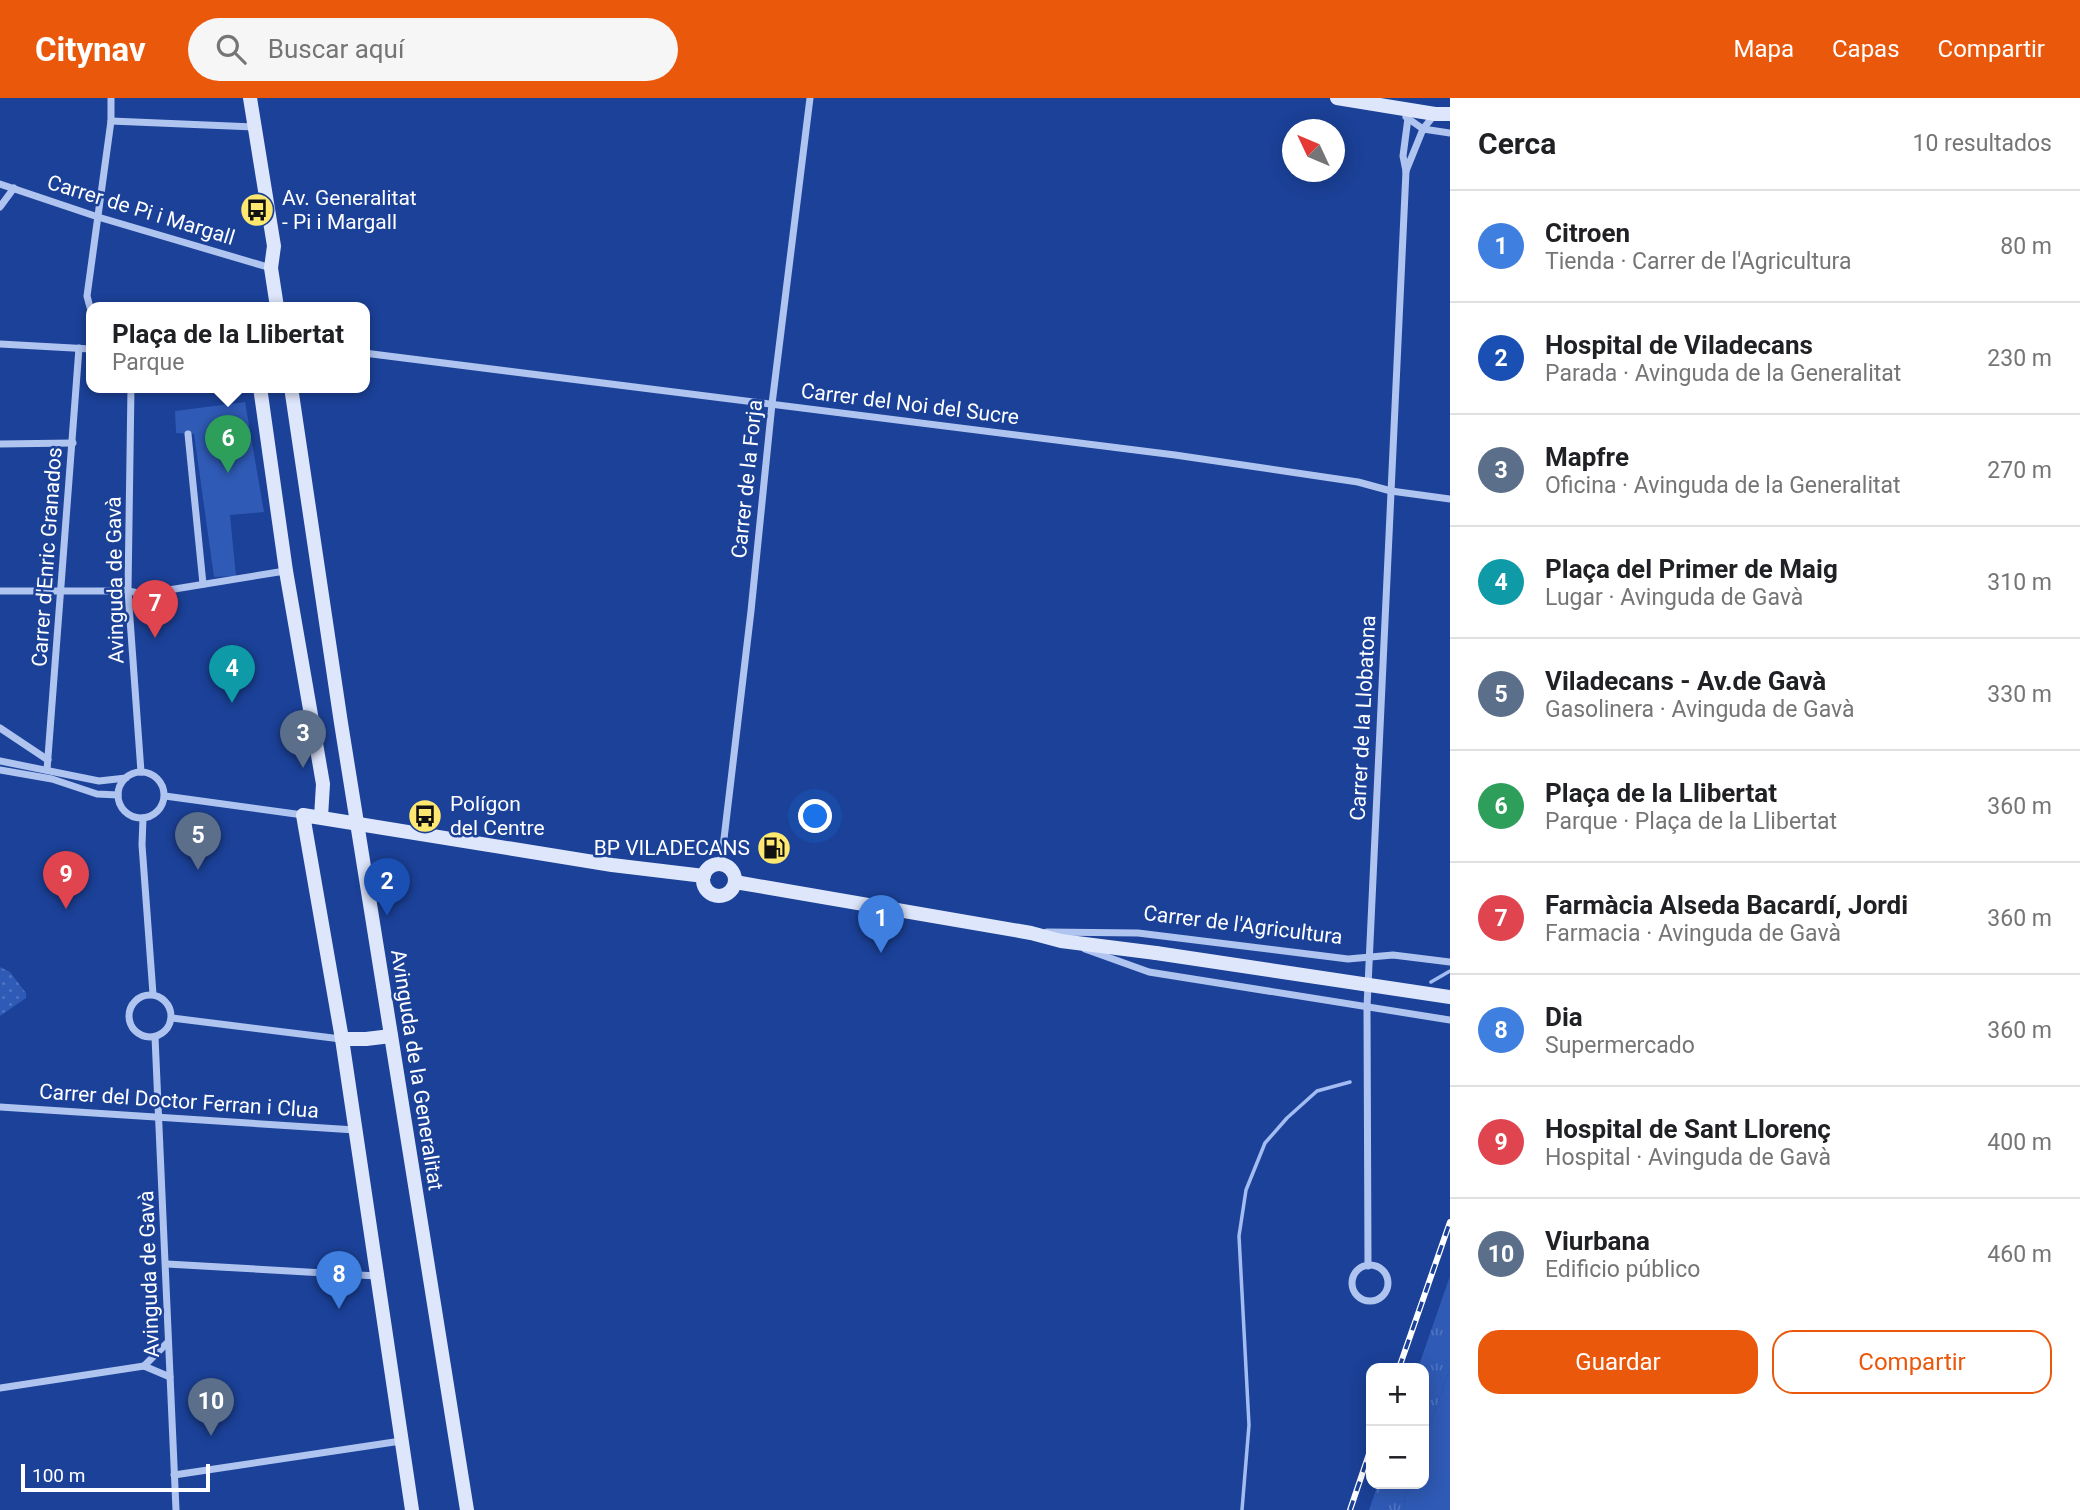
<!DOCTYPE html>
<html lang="es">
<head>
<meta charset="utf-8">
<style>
  :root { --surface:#fff; --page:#f6f6f6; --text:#202124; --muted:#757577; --line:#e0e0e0; --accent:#ea580c }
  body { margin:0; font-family:Roboto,sans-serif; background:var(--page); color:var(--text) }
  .controls { position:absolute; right:21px; bottom:21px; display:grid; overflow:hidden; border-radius:14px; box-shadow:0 4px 18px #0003 }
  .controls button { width:63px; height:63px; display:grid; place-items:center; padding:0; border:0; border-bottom:2px solid var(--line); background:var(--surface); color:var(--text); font:35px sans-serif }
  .compass { position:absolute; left:1282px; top:21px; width:63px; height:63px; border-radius:50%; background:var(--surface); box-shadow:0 4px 18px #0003; rotate:314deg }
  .scale { position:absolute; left:21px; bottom:18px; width:189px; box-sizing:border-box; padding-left:7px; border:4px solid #fff; border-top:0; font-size:19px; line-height:24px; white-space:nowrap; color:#fff; -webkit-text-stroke:5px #1b4198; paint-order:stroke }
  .you { position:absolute; left:816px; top:719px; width:24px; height:24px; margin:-18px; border:5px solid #fff; border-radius:50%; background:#1a73e8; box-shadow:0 0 0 10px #1a73e833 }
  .badge { display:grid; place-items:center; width:46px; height:46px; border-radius:50%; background:var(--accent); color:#fff; font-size:23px; font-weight:700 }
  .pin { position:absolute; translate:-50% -58px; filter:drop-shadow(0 2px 4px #0008) }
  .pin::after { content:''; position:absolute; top:37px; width:24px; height:21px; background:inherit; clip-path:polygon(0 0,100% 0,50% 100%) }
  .popup { position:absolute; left:86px; top:204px; width:284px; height:91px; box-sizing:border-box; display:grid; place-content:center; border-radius:14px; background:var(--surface); filter:drop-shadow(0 2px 5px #0005); font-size:23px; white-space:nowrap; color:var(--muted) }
  .popup b { font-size:26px; color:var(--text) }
  .popup::after { content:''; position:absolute; left:50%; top:100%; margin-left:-14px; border:14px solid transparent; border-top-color:var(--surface) }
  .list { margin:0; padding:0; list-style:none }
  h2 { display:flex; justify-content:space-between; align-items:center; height:91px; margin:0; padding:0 28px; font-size:30px }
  h2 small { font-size:23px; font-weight:400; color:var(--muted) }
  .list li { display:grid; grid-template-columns:46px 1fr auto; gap:21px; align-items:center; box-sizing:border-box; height:112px; padding:0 28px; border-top:2px solid var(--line) }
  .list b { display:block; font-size:26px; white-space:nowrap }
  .list p { margin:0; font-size:23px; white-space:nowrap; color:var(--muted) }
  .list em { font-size:23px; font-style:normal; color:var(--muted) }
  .actions { display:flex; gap:14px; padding:21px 28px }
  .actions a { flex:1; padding:16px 0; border:2px solid var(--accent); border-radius:21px; text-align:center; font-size:24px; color:var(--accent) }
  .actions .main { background:var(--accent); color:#fff }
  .icon { flex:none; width:38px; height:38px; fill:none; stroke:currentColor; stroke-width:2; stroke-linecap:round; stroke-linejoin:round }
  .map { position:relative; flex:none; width:1450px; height:1412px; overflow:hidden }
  header { display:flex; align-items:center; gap:42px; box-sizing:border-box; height:98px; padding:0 35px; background:var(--accent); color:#fff }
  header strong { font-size:33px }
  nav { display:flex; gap:38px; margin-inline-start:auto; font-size:24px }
  .search { width:490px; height:63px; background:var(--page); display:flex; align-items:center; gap:18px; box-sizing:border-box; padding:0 24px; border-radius:38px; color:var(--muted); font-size:26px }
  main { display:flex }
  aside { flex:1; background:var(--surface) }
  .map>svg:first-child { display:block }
</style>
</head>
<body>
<header>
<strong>Citynav</strong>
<div class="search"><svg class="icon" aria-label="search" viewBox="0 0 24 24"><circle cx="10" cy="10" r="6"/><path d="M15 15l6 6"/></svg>Buscar aquí</div>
<nav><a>Mapa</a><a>Capas</a><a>Compartir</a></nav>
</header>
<main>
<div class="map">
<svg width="1450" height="1412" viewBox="0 0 1450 1412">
  <defs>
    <pattern id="grass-tufts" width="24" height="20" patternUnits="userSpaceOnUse" patternTransform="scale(1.75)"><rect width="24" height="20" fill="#2f5ab5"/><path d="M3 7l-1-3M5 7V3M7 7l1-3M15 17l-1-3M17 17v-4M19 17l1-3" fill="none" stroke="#4e73c0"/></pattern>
    <pattern id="garden-dots" width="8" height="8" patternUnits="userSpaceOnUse" patternTransform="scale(1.75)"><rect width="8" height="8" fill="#2f5ab5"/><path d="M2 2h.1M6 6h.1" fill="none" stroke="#4e73c0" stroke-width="1.8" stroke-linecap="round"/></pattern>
  </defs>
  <rect width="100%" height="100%" fill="#1b4198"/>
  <g fill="url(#grass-tufts)">
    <path d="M1450,1178V1270L1424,1344V1270H1418Z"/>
    <path d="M1378,1386H1409L1404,1400L1405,1412H1369Z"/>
  </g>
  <g fill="#2f5ab5">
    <path d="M245,304L264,414L230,417L236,478L214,479L194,336L176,335L175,313Z"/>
    <path d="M1450,1270V1412H1405L1404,1400L1409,1386H1424V1344Z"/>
  </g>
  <path fill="url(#garden-dots)" d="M0,869L10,874L26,895V900L0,918Z"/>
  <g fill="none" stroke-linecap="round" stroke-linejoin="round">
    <g stroke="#a3bdf2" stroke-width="3.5">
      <path d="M1431,884L1450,873"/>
      <path d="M1242,1412L1249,1327L1239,1138L1246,1092L1265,1045L1287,1020L1317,993L1350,984"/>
    </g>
    <g stroke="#b0c4f0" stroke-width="7">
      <path d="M1406,19L1423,31L1450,35"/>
      <path d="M111,23L254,29"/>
      <path d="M1406,73L1423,31L1435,16"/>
      <path d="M0,86L98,119L271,170"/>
      <path d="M0,109L14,90"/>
      <path d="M91,213L87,198L111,23V0"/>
      <path d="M0,246L91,251"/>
      <path d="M364,255L1175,357L1358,384L1391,393L1450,401"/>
      <path d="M131,289L128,493L141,674"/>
      <path d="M188,336L203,486"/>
      <path d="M0,346L73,345"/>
      <path d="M0,493H128L144,496L285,473"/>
      <path d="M0,630L48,662"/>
      <path d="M0,663L99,683L126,680"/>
      <path d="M0,672L52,681L97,696L118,697"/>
      <path d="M47,672L79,250"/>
      <circle cx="141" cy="697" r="23"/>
      <path d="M165,698L303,717"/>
      <path d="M143,720L142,747L153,896"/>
      <path d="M721,766L751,513L772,306L810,0"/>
      <path d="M1047,834L1138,835L1348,861L1393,857L1450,864"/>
      <path d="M1085,851L1149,874L1450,922"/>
      <circle cx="150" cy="918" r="21"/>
      <path d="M172,920L341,941"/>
      <path d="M155,939L176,1412"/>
      <path d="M0,1009L355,1032"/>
      <path d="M167,1166L377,1178"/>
      <circle cx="1370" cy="1185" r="18"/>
      <path d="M1368,1168L1367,909L1406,73L1403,58L1408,20"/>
      <path d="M144,1268L168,1244"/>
      <path d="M0,1290L144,1268L170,1279"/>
      <path d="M174,1377L401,1343"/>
    </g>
    <g stroke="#dde6fb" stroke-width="14">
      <path d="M250,0L274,148L271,170L277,209"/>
      <path d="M1337,0L1435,16H1450"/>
      <path d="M260,289L286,473L323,686L321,719"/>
      <path d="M291,289L341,625L467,1412"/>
      <circle cx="719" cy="782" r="16"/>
      <path d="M735,784L1031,835L1061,843L1156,855"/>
      <path d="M342,941H366L391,938"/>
      <path d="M412,1412L342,941L303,717L612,767L704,778"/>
    </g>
    <g stroke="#fff" stroke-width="6">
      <g id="rail">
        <path d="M1399,1270L1450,1124"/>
        <path d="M1350,1412L1371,1350"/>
      </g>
    </g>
    <use href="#rail" stroke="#1b4198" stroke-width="3.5" stroke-dasharray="10" stroke-linecap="butt"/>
    <path stroke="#dde6fb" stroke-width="14" d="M1156,855L1450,899"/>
  </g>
  <defs>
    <g id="bus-disc" transform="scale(1.75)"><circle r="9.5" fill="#ffe86f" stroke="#1b4198"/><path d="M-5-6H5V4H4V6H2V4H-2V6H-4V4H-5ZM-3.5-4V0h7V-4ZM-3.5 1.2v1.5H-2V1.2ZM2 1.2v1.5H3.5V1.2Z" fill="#111"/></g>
    <g id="fuel-disc" transform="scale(1.75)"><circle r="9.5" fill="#ffe86f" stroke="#1b4198"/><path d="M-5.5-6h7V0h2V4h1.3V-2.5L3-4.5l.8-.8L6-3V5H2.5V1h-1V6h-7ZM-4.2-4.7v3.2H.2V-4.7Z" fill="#111"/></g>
  </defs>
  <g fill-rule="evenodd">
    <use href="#bus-disc" x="257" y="112"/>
    <use href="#bus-disc" x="425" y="718"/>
    <use href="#fuel-disc" x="774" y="750"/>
  </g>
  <g text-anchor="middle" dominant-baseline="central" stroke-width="5" stroke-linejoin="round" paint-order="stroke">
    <g font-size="21" fill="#fff" stroke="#1b4198" text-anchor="start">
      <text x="282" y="100">Av. Generalitat<tspan x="282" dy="24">- Pi i Margall</tspan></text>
      <text x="450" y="706">Polígon<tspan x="450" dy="24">del Centre</tspan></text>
      <text x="750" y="750" text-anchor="end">BP VILADECANS</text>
    </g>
    <g font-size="21" fill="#fff" stroke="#1b4198">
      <text transform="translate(141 112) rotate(17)">Carrer de Pi i Margall</text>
      <text transform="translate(910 306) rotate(7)">Carrer del Noi del Sucre</text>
      <text transform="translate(747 381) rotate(-84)">Carrer de la Forja</text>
      <text transform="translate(47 459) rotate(-86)">Carrer d'Enric Granados</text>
      <text transform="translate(115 482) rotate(-91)">Avinguda de Gavà</text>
      <text transform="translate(1363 620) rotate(-87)">Carrer de la Llobatona</text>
      <text transform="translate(1243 827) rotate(7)">Carrer de l'Agricultura</text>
      <text transform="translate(417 972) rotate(81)">Avinguda de la Generalitat</text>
      <text transform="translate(179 1003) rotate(4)">Carrer del Doctor Ferran i Clua</text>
      <text transform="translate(149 1176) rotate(-92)">Avinguda de Gavà</text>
    </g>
  </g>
</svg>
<div class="controls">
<button>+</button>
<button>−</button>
</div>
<svg class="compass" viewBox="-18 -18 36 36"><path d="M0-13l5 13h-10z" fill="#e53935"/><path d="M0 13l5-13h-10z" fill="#757577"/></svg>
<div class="scale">100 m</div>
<div class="you"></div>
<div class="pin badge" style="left:881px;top:855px;background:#3f7fe0">1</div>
<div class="pin badge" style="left:387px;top:818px;background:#1a4fb4">2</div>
<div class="pin badge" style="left:303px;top:670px;background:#5c6f8a">3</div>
<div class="pin badge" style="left:232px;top:605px;background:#0f9aa8">4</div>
<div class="pin badge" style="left:198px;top:772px;background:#5c6f8a">5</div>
<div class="pin badge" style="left:228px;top:375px;background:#2e9e5b">6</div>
<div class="popup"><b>Plaça de la Llibertat</b>Parque</div>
<div class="pin badge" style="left:155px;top:540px;background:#e0444e">7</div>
<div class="pin badge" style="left:339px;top:1211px;background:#3f7fe0">8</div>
<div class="pin badge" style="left:66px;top:811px;background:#e0444e">9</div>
<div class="pin badge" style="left:211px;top:1338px;background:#5c6f8a">10</div>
</div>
<aside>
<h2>Cerca<small>10 resultados</small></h2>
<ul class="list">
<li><span class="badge" style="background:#3f7fe0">1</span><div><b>Citroen</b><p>Tienda · Carrer de l'Agricultura</p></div><em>80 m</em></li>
<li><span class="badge" style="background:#1a4fb4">2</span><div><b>Hospital de Viladecans</b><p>Parada · Avinguda de la Generalitat</p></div><em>230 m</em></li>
<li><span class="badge" style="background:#5c6f8a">3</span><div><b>Mapfre</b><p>Oficina · Avinguda de la Generalitat</p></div><em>270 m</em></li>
<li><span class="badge" style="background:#0f9aa8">4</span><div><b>Plaça del Primer de Maig</b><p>Lugar · Avinguda de Gavà</p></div><em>310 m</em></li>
<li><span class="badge" style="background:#5c6f8a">5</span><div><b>Viladecans - Av.de Gavà</b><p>Gasolinera · Avinguda de Gavà</p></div><em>330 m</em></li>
<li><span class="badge" style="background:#2e9e5b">6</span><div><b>Plaça de la Llibertat</b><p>Parque · Plaça de la Llibertat</p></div><em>360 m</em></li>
<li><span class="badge" style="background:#e0444e">7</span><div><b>Farmàcia Alseda Bacardí, Jordi</b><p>Farmacia · Avinguda de Gavà</p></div><em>360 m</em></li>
<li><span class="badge" style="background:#3f7fe0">8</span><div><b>Dia</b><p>Supermercado</p></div><em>360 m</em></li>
<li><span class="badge" style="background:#e0444e">9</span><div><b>Hospital de Sant Llorenç</b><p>Hospital · Avinguda de Gavà</p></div><em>400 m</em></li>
<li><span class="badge" style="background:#5c6f8a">10</span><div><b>Viurbana</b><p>Edificio público</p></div><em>460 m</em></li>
</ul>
<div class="actions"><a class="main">Guardar</a><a>Compartir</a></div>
</aside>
</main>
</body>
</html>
